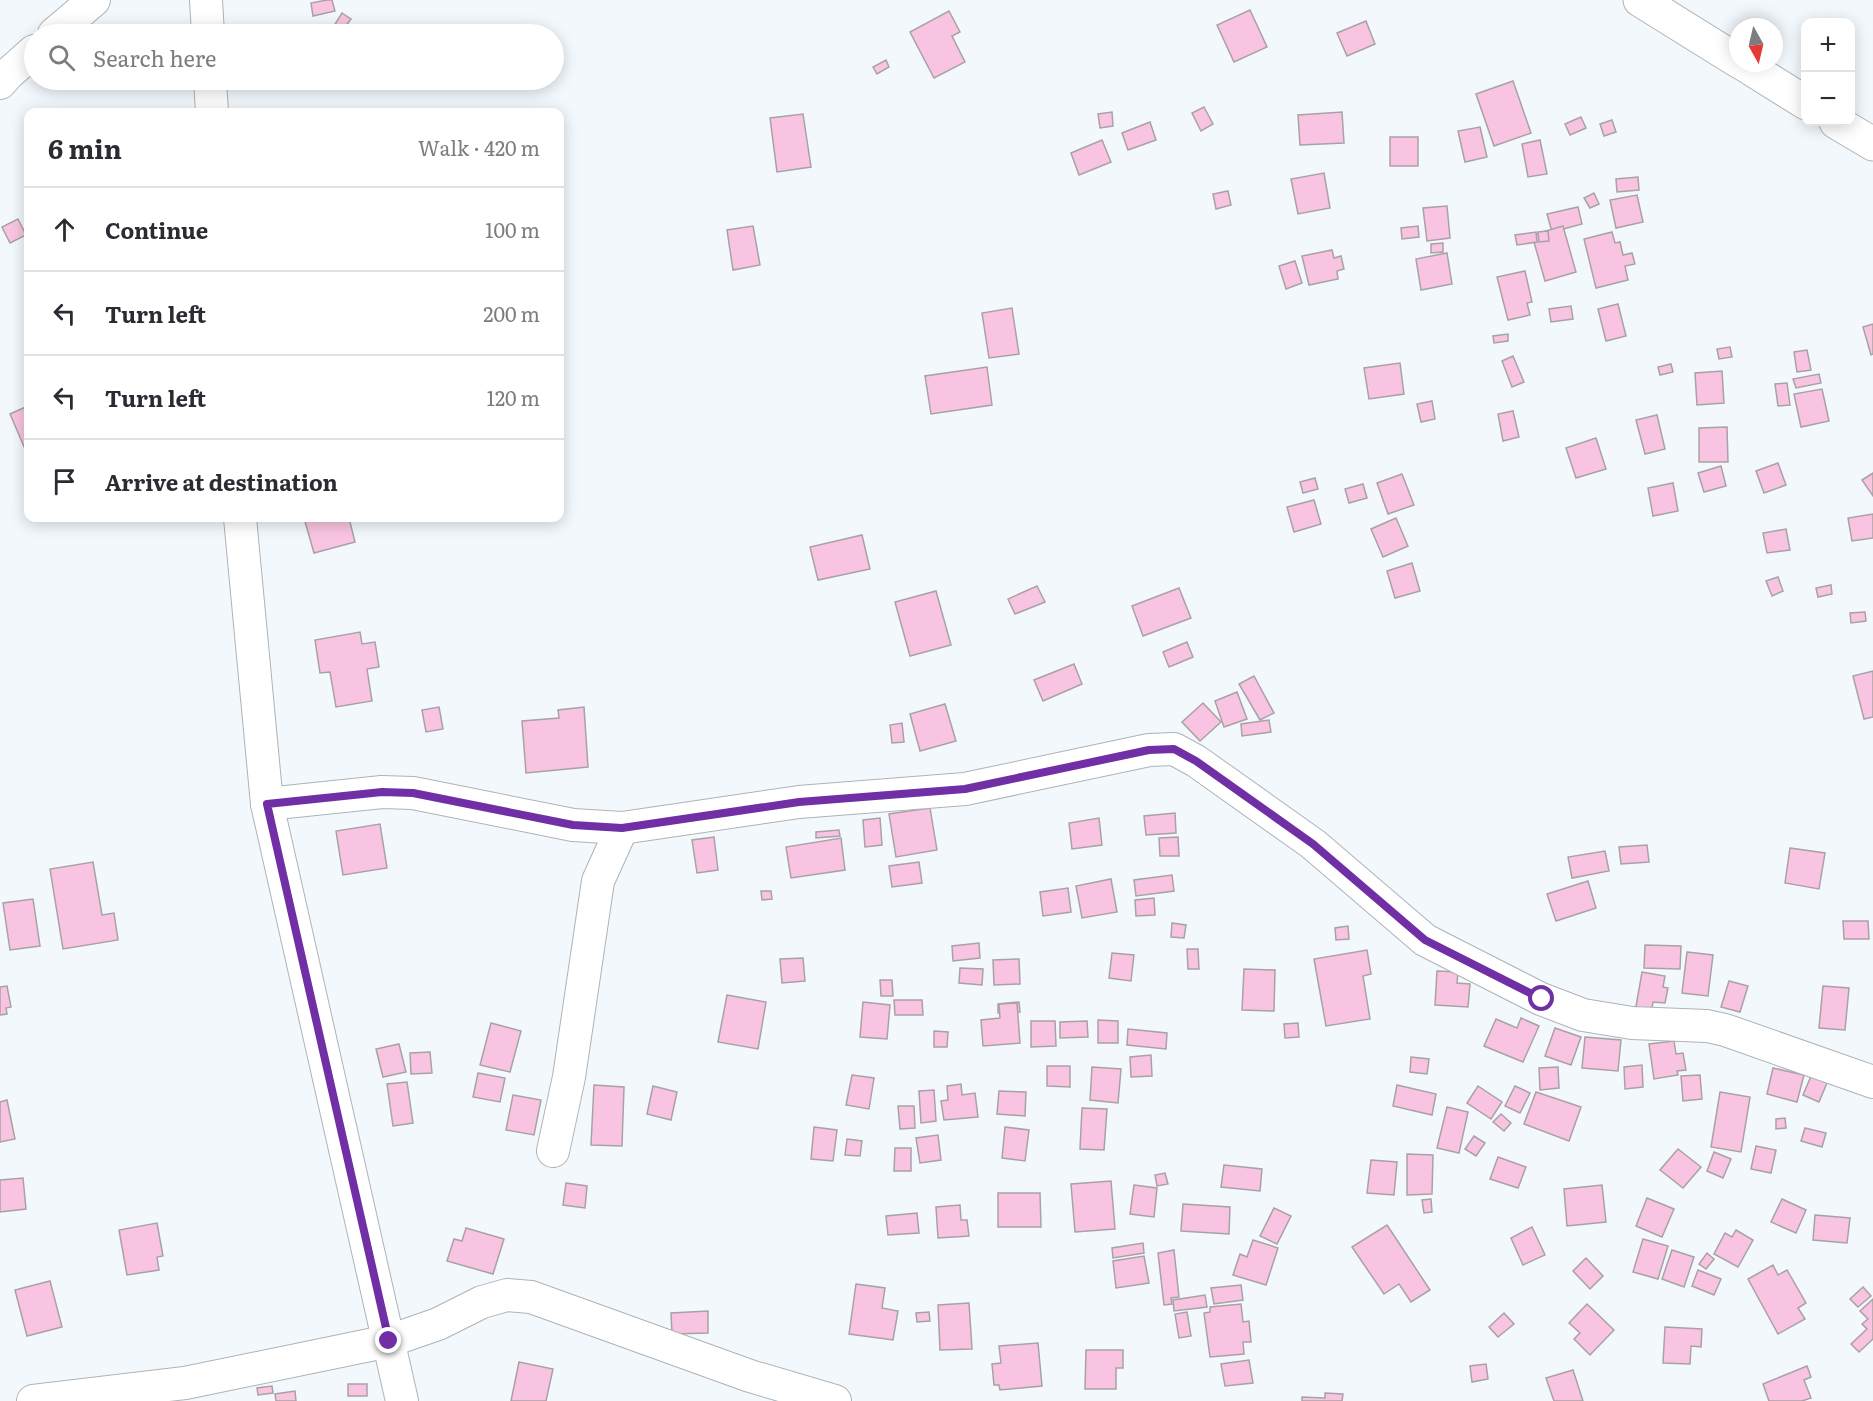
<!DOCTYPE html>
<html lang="en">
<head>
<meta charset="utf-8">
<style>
  :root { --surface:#fff; --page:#f2f2f3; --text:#2b2b33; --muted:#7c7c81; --line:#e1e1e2 }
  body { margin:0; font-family:Literata,serif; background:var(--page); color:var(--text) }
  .controls { position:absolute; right:18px; top:18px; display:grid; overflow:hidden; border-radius:12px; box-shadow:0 3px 15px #0003 }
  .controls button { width:54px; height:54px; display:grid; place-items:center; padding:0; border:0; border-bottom:2px solid var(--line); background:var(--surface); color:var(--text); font:30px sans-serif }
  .compass { position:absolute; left:1729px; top:18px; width:54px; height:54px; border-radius:50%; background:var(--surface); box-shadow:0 3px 15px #0003; rotate:172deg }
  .stop { position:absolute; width:18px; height:18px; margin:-14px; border:4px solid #702fa4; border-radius:50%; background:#fff }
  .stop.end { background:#702fa4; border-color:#fff; box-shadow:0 2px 6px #0008 }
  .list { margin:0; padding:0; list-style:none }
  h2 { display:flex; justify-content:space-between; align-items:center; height:78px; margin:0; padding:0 24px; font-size:26px }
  h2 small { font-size:20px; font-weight:400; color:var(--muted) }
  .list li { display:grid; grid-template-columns:39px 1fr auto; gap:18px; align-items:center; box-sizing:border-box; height:84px; padding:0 24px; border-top:2px solid var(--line) }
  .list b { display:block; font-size:22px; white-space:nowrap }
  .list em { font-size:20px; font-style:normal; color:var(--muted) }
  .icon { flex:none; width:33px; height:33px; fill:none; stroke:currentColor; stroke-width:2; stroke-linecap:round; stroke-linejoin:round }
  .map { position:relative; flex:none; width:1873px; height:1401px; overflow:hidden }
  .search { position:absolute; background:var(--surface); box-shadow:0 3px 15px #0003; left:24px; top:24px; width:540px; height:66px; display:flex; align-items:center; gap:15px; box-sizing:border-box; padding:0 21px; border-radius:33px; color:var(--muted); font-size:22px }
  .panel { position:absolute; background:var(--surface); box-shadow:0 3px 15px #0003; left:24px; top:108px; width:540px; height:414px; border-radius:12px }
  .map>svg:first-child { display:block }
</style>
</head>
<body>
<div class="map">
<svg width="1873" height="1401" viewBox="0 0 1873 1401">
  <rect width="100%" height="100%" fill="#f3f8fd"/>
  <g fill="#f9c4e1" stroke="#a8a2a5" stroke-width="1.5">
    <path d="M327,0H332L335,11L313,16L311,3Z"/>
    <path d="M1250,10L1267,47L1234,62L1217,25Z"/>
    <path d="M949,11L960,32L952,36L965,62L934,78L910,32Z"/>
    <path d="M342,13L351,19L340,34L332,29Z"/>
    <path d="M1366,21L1375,44L1347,56L1337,33Z"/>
    <path d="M886,60L889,67L877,74L873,67Z"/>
    <path d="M1513,81L1531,133L1494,146L1476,94Z"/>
    <path d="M1204,107L1213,124L1201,131L1192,113Z"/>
    <path d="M1112,112L1113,126L1100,128L1098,114Z"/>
    <path d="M1342,112L1344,143L1300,145L1298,115Z"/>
    <path d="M803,114L811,167L777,172L770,118Z"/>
    <path d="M1581,117L1586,128L1570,135L1565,124Z"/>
    <path d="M1612,120L1616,132L1604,136L1600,124Z"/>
    <path d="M1150,122L1156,140L1128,150L1122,133Z"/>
    <path d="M1480,127L1487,157L1465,162L1458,131Z"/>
    <rect x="1390" y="137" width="28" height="29"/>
    <path d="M1102,140L1111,162L1079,175L1071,153Z"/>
    <path d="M1540,140L1547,174L1528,177L1522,144Z"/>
    <path d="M1324,173L1330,208L1298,214L1291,179Z"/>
    <path d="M1638,177L1639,190L1617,192L1616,179Z"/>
    <path d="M1228,191L1231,205L1216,209L1213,194Z"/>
    <path d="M1594,193L1599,204L1590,208L1584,198Z"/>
    <path d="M1637,195L1643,222L1616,228L1610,200Z"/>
    <path d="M1447,206L1450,238L1427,241L1423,208Z"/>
    <path d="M1578,207L1582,224L1552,232L1547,214Z"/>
    <path d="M18,219L26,235L10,243L2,227Z"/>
    <path d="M753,226L760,265L733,270L727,230Z"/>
    <path d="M1418,226L1419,237L1402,239L1401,228Z"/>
    <path d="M1563,226L1576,272L1545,281L1532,235Z"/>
    <path d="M1548,231L1549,241L1539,242L1538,232Z"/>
    <path d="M1536,232L1537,242L1517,245L1515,235Z"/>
    <path d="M1612,232L1615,243L1620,242L1623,255L1632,253L1635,264L1625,266L1628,280L1596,288L1584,239Z"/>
    <path d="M1443,243V252L1431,253V244Z"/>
    <path d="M1332,250L1334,258L1341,256L1344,269L1337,271L1338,279L1309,285L1302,256Z"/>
    <path d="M1447,253L1452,284L1421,290L1416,259Z"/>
    <path d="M1295,261L1302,283L1286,289L1279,266Z"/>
    <path d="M1525,271L1532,302L1527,303L1530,315L1508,320L1497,277Z"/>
    <path d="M1618,304L1626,336L1606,341L1598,309Z"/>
    <path d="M1571,306L1573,319L1551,322L1549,309Z"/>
    <path d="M1012,308L1019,354L989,358L982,313Z"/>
    <path d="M1873,324V354L1871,355L1863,327Z"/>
    <path d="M1508,334V341L1494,343L1493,336Z"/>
    <path d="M1730,347L1732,357L1719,359L1717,349Z"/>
    <path d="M1807,350L1811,370L1797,372L1794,352Z"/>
    <path d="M1513,356L1524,382L1512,387L1502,361Z"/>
    <path d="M1400,363L1404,394L1369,399L1364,368Z"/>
    <path d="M1671,364L1673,372L1660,375L1658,367Z"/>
    <path d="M987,367L992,405L931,414L925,376Z"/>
    <path d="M1722,371L1724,403L1697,405L1695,373Z"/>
    <path d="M1819,374L1821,383L1796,388L1793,379Z"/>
    <path d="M1787,383L1790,405L1778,406L1775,384Z"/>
    <path d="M1822,389L1829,421L1801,427L1794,394Z"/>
    <path d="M1432,401L1435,419L1421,422L1417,404Z"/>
    <path d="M28,406V456L10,414Z"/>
    <path d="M1513,411L1519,437L1503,441L1498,414Z"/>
    <path d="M1657,415L1665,449L1645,454L1636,420Z"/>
    <path d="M1727,427L1728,462H1699V428Z"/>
    <path d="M1596,438L1606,469L1576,478L1566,448Z"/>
    <path d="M1778,463L1786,485L1764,493L1756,471Z"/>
    <path d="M1721,466L1726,486L1704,492L1698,473Z"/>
    <path d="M1873,473V496L1862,480Z"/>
    <path d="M1402,474L1414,505L1388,514L1377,483Z"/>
    <path d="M1315,478L1318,489L1303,493L1300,482Z"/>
    <path d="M1673,483L1678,511L1653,516L1648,488Z"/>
    <path d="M1363,484L1367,498L1349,503L1345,489Z"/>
    <path d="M1314,500L1321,524L1294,532L1287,507Z"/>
    <path d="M1873,514V538L1852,541L1848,518Z"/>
    <path d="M304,518H349L355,542L314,553Z"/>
    <path d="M1396,518L1408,546L1383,557L1371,529Z"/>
    <path d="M1786,529L1790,550L1767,553L1763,533Z"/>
    <path d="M862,535L870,569L818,580L810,547Z"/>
    <path d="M1412,563L1420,591L1395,598L1387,571Z"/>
    <path d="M1778,577L1783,591L1772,596L1766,581Z"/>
    <path d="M1831,585L1832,594L1818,597L1816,588Z"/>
    <path d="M1037,586L1045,602L1015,614L1008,599Z"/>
    <path d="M1179,588L1191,618L1143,636L1132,606Z"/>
    <path d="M936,591L951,645L910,656L895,602Z"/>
    <path d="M1865,612L1866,621L1851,623L1850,613Z"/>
    <path d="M360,632L362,644L375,642L379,667L367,669L372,701L336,707L330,672L320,673L315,640Z"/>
    <path d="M1187,642L1193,657L1169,667L1163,652Z"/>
    <path d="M1074,664L1082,684L1043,701L1034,680Z"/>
    <path d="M1873,671V717L1864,719L1853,676Z"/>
    <path d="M1254,676L1274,713L1260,720L1239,684Z"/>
    <path d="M1237,692L1247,719L1224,727L1215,701Z"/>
    <path d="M1203,703L1221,722L1200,741L1182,722Z"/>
    <path d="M945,704L956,741L920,751L910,714Z"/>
    <path d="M439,707L443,729L426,732L422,710Z"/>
    <path d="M584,707L588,767L526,773L522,721L559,718L558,710Z"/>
    <path d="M1269,720L1271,732L1242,736L1241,724Z"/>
    <path d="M902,723L904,742L892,743L890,725Z"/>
    <path d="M930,808L937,850L896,857L889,814Z"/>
    <path d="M1175,813L1176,833L1146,835L1144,816Z"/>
    <path d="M880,818L882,845L865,847L863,820Z"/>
    <path d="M1099,818L1102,845L1072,849L1069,823Z"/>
    <path d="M380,824L387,868L343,875L336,831Z"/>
    <path d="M839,830L840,836L816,838V832Z"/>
    <path d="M714,837L718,870L697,873L692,840Z"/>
    <path d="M1178,837L1179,856H1160L1159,838Z"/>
    <path d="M841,838L845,870L791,878L786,847Z"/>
    <path d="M1647,845L1649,862L1621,864L1619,847Z"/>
    <path d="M1790,848L1825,853L1819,889L1785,883Z"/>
    <path d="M1605,851L1609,871L1572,878L1568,857Z"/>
    <path d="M93,862L102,915L114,913L118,940L63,949L50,869Z"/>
    <path d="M919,862L922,883L892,887L889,866Z"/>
    <path d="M1172,875L1174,891L1136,896L1134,880Z"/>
    <path d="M1111,879L1117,912L1082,918L1076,886Z"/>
    <path d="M1588,881L1596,908L1556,921L1547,894Z"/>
    <path d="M1068,888L1071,912L1043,916L1040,892Z"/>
    <path d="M761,891H771L772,899L762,900Z"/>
    <path d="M1154,898L1155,915L1136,916L1135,900Z"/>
    <path d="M33,899L40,946L10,950L3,903Z"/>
    <path d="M1843,921H1868L1869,939H1844Z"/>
    <path d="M1172,923L1186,925L1184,938L1171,937Z"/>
    <path d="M1348,926L1349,939L1336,940L1335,928Z"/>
    <path d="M979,943L980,958L953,961L952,946Z"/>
    <path d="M1645,945L1681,946L1680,969L1644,968Z"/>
    <path d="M1187,949H1198L1199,969H1188Z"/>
    <path d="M1367,950L1371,974L1363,976L1370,1019L1326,1026L1314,959Z"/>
    <path d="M1687,952L1713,955L1708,996L1682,993Z"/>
    <path d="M1112,953L1134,955L1131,981L1109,978Z"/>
    <path d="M803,958L805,981L782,983L780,959Z"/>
    <path d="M1019,959L1020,984L994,985L993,960Z"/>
    <path d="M960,968L983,969L982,985L959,983Z"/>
    <path d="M1244,969L1275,970L1274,1011L1242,1010Z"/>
    <path d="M1437,971L1458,972L1457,983L1470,984L1468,1007L1435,1005Z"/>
    <path d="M1642,972L1665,976L1663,987L1668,988L1665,1003L1653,1002L1651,1015L1635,1012Z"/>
    <path d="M880,980H892L893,996H881Z"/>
    <path d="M1729,981L1748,986L1740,1012L1721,1007Z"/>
    <path d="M7,986L11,1007L6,1008L7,1014L0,1015V987Z"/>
    <path d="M1823,986L1849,988L1845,1030L1819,1028Z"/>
    <path d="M727,995L766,1002L758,1049L718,1042Z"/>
    <path d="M894,1000H922L923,1015H895Z"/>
    <path d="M863,1002L890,1005L887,1039L860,1037Z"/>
    <path d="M1019,1002L1020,1012L998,1013V1004Z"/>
    <path d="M1017,1003L1020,1043L983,1046L981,1020L1000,1018L999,1004Z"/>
    <path d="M1521,1018L1539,1026L1523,1062L1484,1046L1496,1019L1517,1028Z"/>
    <path d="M1098,1020L1118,1021V1043H1098Z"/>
    <path d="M1031,1021H1055L1056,1046L1031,1047Z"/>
    <path d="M1087,1021L1088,1037L1060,1038V1022Z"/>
    <path d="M491,1023L521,1031L510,1072L480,1065Z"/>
    <path d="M1298,1023L1299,1037L1285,1038L1284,1024Z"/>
    <path d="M1555,1028L1581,1037L1571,1065L1545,1056Z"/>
    <path d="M1128,1029L1167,1033L1166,1049L1127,1045Z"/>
    <path d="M934,1031L948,1032L947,1047H934Z"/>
    <path d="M1585,1037L1621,1040L1618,1071L1582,1068Z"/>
    <path d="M1674,1041L1676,1054L1683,1053L1686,1070L1677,1071L1678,1075L1654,1079L1649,1044Z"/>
    <path d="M399,1044L406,1072L383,1077L376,1049Z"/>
    <path d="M430,1052L432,1073L411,1074L410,1053Z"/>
    <path d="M1151,1055L1152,1076L1131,1077L1130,1057Z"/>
    <path d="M1411,1057L1429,1059L1427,1074L1410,1072Z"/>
    <path d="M1642,1065L1643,1087L1625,1089L1624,1067Z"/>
    <path d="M1047,1066H1070V1087L1047,1086Z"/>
    <path d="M1092,1067L1121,1069L1118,1103L1090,1100Z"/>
    <path d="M1558,1067L1559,1088L1540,1090L1539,1068Z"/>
    <path d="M1773,1068L1804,1075L1797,1102L1767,1094Z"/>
    <path d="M1814,1069L1830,1076L1819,1102L1803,1095Z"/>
    <path d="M478,1073L505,1078L500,1102L473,1097Z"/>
    <path d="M852,1075L874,1078L869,1109L846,1105Z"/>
    <path d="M1700,1075L1702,1099L1683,1101L1681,1076Z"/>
    <path d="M407,1082L413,1123L393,1126L387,1084Z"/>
    <path d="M961,1084L962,1095L975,1093L978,1117L944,1120L941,1101L948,1100L947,1086Z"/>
    <path d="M594,1085L624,1087L622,1146L591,1145Z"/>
    <path d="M1397,1085L1436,1094L1432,1115L1393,1106Z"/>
    <path d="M653,1086L677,1092L671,1120L647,1114Z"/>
    <path d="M1478,1086L1502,1102L1491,1119L1467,1103Z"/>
    <path d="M1515,1086L1530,1093L1520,1113L1505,1106Z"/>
    <path d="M934,1090L936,1121L921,1123L919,1091Z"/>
    <path d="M999,1091L1026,1092L1025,1116L997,1114Z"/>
    <path d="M1536,1092L1581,1107L1569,1141L1524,1124Z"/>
    <path d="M1720,1092L1750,1097L1741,1152L1711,1147Z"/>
    <path d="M513,1095L541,1100L534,1135L506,1130Z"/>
    <path d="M7,1100L15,1139L0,1142V1102Z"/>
    <path d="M898,1106H914L915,1128L900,1129Z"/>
    <path d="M1447,1107L1468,1112L1459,1153L1437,1148Z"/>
    <path d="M1082,1108L1107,1109L1104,1150L1080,1149Z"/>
    <path d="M1501,1114L1511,1123L1504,1131L1493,1122Z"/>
    <path d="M1785,1118L1786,1128L1776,1129V1119Z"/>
    <path d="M814,1127L837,1130L833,1161L811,1159Z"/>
    <path d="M1005,1127L1029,1130L1025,1161L1002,1158Z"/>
    <path d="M1805,1128L1826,1133L1822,1147L1801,1141Z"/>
    <path d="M938,1135L941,1160L920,1163L916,1138Z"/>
    <path d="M1474,1136L1485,1143L1476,1156L1465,1149Z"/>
    <path d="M847,1139L862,1141L860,1156L845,1155Z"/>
    <path d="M1756,1146L1776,1150L1771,1173L1751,1169Z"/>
    <path d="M895,1148H911V1171H894Z"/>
    <path d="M1678,1149L1701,1167L1683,1188L1660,1170Z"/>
    <path d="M1714,1152L1731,1159L1723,1178L1707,1171Z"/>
    <path d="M1407,1154L1433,1155L1432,1194L1407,1195Z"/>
    <path d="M1498,1157L1526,1167L1518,1188L1490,1179Z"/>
    <path d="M1371,1160L1397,1162L1394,1195L1367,1193Z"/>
    <path d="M1224,1165L1262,1169L1260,1191L1221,1187Z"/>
    <path d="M1165,1173L1168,1184L1157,1186L1155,1175Z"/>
    <path d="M23,1178L26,1209L0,1212V1180Z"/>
    <path d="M1111,1181L1115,1229L1075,1232L1071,1184Z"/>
    <path d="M566,1183L587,1186L585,1208L563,1205Z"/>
    <path d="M1134,1185L1157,1188L1154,1217L1130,1214Z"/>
    <path d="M1602,1185L1606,1222L1567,1226L1564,1189Z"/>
    <path d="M998,1193H1040L1041,1227H998Z"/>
    <path d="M1647,1198L1674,1209L1662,1237L1636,1226Z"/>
    <path d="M1431,1199L1432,1212L1424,1213L1422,1200Z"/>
    <path d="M1782,1199L1806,1210L1796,1233L1771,1222Z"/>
    <path d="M1183,1204L1230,1207L1229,1234L1181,1231Z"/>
    <path d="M960,1205L961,1220H967L969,1236L938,1238L936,1207Z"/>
    <path d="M1274,1208L1291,1216L1277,1244L1260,1236Z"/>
    <path d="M917,1213L919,1233L888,1235L886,1216Z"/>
    <path d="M1815,1215L1850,1218L1847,1243L1813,1240Z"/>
    <path d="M157,1223L163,1256L157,1257L159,1270L127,1275L119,1230Z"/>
    <path d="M1387,1225L1430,1290L1411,1302L1399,1284L1384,1294L1352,1247Z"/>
    <path d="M1532,1227L1545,1255L1523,1265L1511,1238Z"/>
    <path d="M466,1228L504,1239L493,1274L447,1261L454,1239L462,1241Z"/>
    <path d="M1736,1230L1753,1240L1738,1267L1714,1254L1725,1233L1732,1237Z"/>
    <path d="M1643,1239L1668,1246L1658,1279L1633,1272Z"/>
    <path d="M1253,1240L1278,1248L1266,1285L1233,1275L1240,1254L1247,1257Z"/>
    <path d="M1143,1243L1144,1253L1113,1258L1112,1248Z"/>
    <path d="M1174,1250L1179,1297L1171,1298L1172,1304L1164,1305L1158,1253Z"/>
    <path d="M1672,1250L1694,1257L1684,1287L1662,1279Z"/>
    <path d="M1707,1253L1714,1259L1706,1269L1699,1264Z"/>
    <path d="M1144,1256L1149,1283L1116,1288L1113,1261Z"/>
    <path d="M1586,1258L1603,1276L1590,1289L1573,1271Z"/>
    <path d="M1773,1265L1778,1275L1787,1270L1806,1303L1798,1308L1805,1319L1778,1334L1748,1279Z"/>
    <path d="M1698,1270L1721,1279L1714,1295L1692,1286Z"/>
    <path d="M50,1281L62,1327L27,1336L15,1290Z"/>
    <path d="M856,1284L885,1288L882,1308L898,1311L893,1340L849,1334Z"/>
    <path d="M1241,1285L1243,1300L1214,1304L1211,1288Z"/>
    <path d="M1863,1287L1871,1296L1858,1307L1850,1299Z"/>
    <path d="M1205,1295L1207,1307L1174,1311L1173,1300Z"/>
    <path d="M1873,1299V1339L1859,1352L1851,1344L1867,1329L1862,1324L1868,1319L1860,1311Z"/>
    <path d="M969,1303L972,1349L940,1350L938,1305Z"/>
    <path d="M1241,1304L1243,1322L1249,1321L1251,1342H1243L1244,1354L1210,1357L1204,1313L1210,1312V1307Z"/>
    <path d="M1587,1304L1614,1330L1590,1355L1574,1339L1580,1333L1569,1323Z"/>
    <path d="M708,1311V1333L672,1334L671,1313Z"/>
    <path d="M929,1312L930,1321L917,1322L916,1313Z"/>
    <path d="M1187,1312L1191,1336L1179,1338L1175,1314Z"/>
    <path d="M1504,1313L1514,1324L1498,1337L1489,1327Z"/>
    <path d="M1665,1327L1702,1329L1701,1347L1691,1346L1690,1364L1663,1363Z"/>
    <path d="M1038,1343L1042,1386L1000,1390L999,1385H994L992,1364L1001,1363L999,1346Z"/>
    <path d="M1086,1350H1123V1368H1116V1389H1085Z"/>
    <path d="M1249,1360L1253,1383L1225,1386L1221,1364Z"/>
    <path d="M519,1362L553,1369L546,1401H511Z"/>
    <path d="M1486,1364L1488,1379L1472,1382L1470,1366Z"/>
    <path d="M1807,1366L1811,1377L1804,1380L1811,1398L1802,1401H1769L1763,1384Z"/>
    <path d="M1573,1370L1583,1401H1554L1546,1378Z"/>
    <rect x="348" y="1384" width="19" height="12"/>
    <path d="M272,1386L273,1393L258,1395L257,1388Z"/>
    <path d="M295,1391L296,1401H276L275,1394Z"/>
    <path d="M1325,1393L1343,1394L1342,1401H1302V1397L1325,1398Z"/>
  </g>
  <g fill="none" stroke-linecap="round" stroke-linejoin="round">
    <g stroke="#aeb3b8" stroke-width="34">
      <g id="street">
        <path d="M206,0L208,34"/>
        <path d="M54,34L94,0"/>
        <path d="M210,80L212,112"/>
        <path d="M0,83L8,74L34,51"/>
        <path d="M240,518L267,804L402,1401"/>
        <path d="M267,804L382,792L413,793L573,825L622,828L799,802L965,789L1149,750L1174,749L1196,761L1313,844L1425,940L1541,999L1583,1015L1632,1023L1707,1026L1725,1030L1873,1082"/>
        <path d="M553,1151L569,1077L598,881L622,828"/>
        <path d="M33,1401L185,1383L389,1341L438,1324L482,1302L507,1295L531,1297L750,1376L835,1401"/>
      </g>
    </g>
    <g stroke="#aeb3b8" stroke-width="35">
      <g id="secondary">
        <path d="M1640,0L1738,61"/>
        <path d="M1742,63L1806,103"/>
        <path d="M1836,122L1873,144"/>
      </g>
    </g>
    <use href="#street" stroke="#fff" stroke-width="32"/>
    <use href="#secondary" stroke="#fff" stroke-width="33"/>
  </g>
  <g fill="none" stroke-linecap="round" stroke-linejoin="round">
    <path stroke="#702fa4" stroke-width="8" d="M389,1341L267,804L382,792L413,793L573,825L622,828L799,802L965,789L1149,750L1174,749L1196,761L1313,844L1425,940L1542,999"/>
  </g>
</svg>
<div class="controls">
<button>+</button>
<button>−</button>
</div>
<svg class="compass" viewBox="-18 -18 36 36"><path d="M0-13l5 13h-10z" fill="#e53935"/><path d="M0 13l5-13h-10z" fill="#7c7c81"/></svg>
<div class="stop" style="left:1542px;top:999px"></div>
<div class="stop end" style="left:389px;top:1341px"></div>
<div class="search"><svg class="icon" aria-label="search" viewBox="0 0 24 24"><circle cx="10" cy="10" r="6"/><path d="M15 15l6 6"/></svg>Search here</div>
<section class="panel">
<h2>6 min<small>Walk · 420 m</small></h2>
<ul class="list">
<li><svg class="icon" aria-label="ahead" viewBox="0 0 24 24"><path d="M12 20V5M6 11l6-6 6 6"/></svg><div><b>Continue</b></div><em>100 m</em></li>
<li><svg class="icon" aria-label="left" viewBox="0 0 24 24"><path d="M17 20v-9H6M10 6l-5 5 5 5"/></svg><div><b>Turn left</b></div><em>200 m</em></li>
<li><svg class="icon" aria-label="left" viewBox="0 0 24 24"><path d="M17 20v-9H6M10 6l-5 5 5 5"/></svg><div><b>Turn left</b></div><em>120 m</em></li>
<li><svg class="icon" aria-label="arrive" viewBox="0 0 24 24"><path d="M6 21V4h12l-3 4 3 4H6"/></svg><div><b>Arrive at destination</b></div></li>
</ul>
</section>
</div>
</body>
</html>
